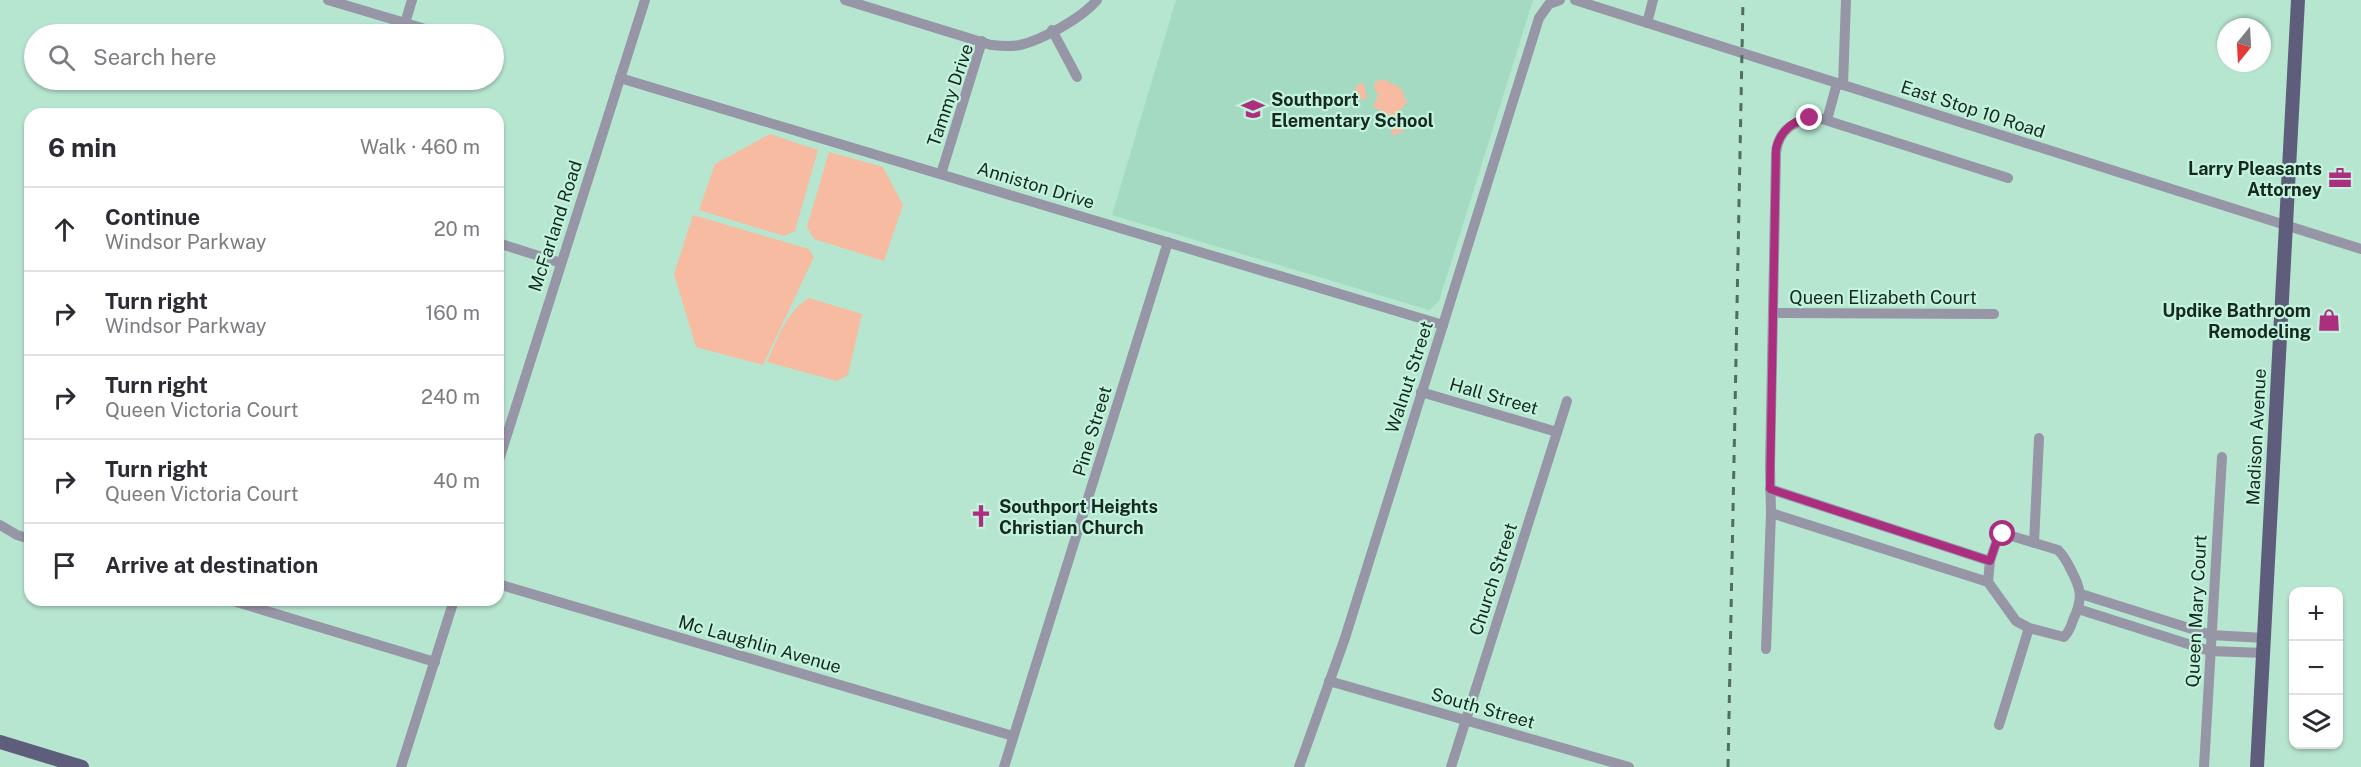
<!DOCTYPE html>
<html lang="en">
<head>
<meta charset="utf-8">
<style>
  :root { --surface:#fff; --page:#f2f2f3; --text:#2b2b33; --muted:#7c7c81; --line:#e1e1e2 }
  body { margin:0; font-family:"Public Sans",sans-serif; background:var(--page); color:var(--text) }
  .controls { position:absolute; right:18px; bottom:18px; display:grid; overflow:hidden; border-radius:12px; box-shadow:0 2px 4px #0004 }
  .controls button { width:54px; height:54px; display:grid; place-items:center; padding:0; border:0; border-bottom:2px solid var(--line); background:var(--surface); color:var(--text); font:30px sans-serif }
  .compass { position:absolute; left:2217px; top:18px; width:54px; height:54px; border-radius:50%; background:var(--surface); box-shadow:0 2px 4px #0004; rotate:198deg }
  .stop { position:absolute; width:18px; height:18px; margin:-14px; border:4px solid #ac2e7f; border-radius:50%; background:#fff }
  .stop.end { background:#ac2e7f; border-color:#fff; box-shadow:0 2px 6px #0008 }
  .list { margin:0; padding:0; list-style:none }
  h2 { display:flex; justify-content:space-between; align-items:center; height:78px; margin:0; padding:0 24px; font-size:26px }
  h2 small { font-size:20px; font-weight:400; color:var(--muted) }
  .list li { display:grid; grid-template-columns:39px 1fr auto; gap:18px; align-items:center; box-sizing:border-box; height:84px; padding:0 24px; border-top:2px solid var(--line) }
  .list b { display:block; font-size:22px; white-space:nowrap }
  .list p { margin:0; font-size:20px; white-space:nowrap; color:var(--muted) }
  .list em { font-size:20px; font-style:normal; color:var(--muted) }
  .icon { flex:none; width:33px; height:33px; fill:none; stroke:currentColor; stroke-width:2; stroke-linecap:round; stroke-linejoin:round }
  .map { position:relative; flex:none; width:2361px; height:767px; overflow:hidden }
  .search { position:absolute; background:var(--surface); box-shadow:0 2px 4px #0004; left:24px; top:24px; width:480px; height:66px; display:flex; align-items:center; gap:15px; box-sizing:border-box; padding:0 21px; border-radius:33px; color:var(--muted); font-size:22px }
  .panel { position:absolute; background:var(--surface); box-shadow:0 2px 4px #0004; left:24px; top:108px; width:480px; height:498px; border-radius:18px }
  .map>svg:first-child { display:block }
</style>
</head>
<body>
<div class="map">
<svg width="2361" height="767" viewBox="0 0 2361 767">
  <rect width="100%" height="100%" fill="#b7e6d0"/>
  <path fill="#a3dac1" d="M1176,0H1533L1439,301L1429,310L1112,215Z"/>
  <g fill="#f6bba1">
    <path d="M1383,79L1401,88L1407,103L1393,118L1386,121L1381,111L1373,107L1378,95L1374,87L1375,82Z"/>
    <path d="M1361,83L1364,84L1367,98L1362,100L1359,98L1355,88Z"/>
    <path d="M1399,119L1405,130L1394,136L1388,125Z"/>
    <path d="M770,134L818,150L795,231L784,236L699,210L715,164Z"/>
    <path d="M829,152L883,167L903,205L884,261L814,239L807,227Z"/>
    <path d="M693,215L809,249L814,257L763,365L696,347L674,274Z"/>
    <path d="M809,298L862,314L848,375L837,381L767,362C778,338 786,312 809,298Z"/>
  </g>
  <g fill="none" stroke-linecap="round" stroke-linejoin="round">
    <g stroke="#9696a7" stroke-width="10">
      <path d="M328,0L442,34"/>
      <path d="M845,0L991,45C1001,46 1010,47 1020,45C1042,40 1082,18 1097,0"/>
      <path d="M1575,0L2361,249"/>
      <path d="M405,23L412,0"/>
      <path d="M1647,23L1653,0"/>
      <path d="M1052,30L1077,77"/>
      <path d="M620,78L1443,325"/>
      <path d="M1843,85L1846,0"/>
      <path d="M1827,120L1837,83"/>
      <path d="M941,174L982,41"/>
      <path d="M498,243L561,263"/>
      <path d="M1773,313L1994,314"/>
      <path d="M1421,392L1557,432"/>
      <path d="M498,463L645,0"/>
      <path d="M1770,489L1990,561"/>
      <path d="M1771,513L1988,582"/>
      <path d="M0,525L17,535L30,539"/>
      <path d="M2005,534L2058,550C2063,555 2066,560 2069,566C2081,588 2084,597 2073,620C2071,627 2069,632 2064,637L2029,628L2016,621L1988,582L1990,561L1998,537Z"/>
      <path d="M2034,543L2039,438"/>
      <path d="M498,584L1013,736"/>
      <path d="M2081,594L2211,635L2264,638"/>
      <path d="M230,600L435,662"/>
      <path d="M2078,609L2210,651L2264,653"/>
      <path d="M1766,649L1771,513L1770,467L1776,153C1778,129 1797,118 1819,118L2008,178"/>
      <path d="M1329,681L1629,767"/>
      <path d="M1999,725L2029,628"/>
      <path d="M401,767L454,600"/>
      <path d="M1004,767L1168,242"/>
      <path d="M1299,767L1345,638L1539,18L1549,4L1560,0"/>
      <path d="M1451,767L1567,401"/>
      <path d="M2204,767L2222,457"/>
    </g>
    <g stroke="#5e5e7c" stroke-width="14">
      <path d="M0,742L82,767"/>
      <path d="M2257,767L2298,0"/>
    </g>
    <path stroke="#506d60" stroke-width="3" stroke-dasharray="8 8" stroke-linecap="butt" d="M1728,767L1743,0"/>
  </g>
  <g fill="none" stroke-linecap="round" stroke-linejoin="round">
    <path stroke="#ac2e7f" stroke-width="8" d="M1810,118C1792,120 1780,132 1776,149L1770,489L1990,561L1998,537L2003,534"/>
  </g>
  <defs>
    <g id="school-bare" transform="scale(1.8)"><path d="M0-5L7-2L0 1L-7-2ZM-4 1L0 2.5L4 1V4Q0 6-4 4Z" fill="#ac2e7f" stroke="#c4f3dd" stroke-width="2.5" paint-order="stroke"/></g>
    <g id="office-bare" transform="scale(1.8)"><path d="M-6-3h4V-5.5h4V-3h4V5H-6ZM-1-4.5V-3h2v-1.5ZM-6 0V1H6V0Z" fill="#ac2e7f" stroke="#c4f3dd" stroke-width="2.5" paint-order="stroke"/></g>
    <g id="shop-bare" transform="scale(1.8)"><path d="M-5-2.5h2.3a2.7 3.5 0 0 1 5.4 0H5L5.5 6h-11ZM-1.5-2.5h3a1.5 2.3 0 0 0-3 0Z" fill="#ac2e7f" stroke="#c4f3dd" stroke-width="2.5" paint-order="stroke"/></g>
    <g id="church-bare" transform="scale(1.8)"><path d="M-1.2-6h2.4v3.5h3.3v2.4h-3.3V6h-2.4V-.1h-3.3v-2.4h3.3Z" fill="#ac2e7f" stroke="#c4f3dd" stroke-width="2.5" paint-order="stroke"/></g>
  </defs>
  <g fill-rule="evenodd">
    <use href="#school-bare" x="1253" y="109"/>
    <use href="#office-bare" x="2340" y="178"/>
    <use href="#shop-bare" x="2329" y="320"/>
    <use href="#church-bare" x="981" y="516"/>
  </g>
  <g text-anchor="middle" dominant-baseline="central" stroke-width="4.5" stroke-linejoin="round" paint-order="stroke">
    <g font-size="18" fill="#162921" stroke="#c4f3dd">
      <text transform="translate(950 95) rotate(-71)">Tammy Drive</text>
      <text transform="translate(1973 109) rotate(18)">East Stop 10 Road</text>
      <text transform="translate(1036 185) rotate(17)">Anniston Drive</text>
      <text transform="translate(555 226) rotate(-72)">McFarland Road</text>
      <text x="1883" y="297">Queen Elizabeth Court</text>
      <text transform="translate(1409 377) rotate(-72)">Walnut Street</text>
      <text transform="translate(1494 396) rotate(16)">Hall Street</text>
      <text transform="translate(1092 431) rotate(-73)">Pine Street</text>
      <text transform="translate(2256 437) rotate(-87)">Madison Avenue</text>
      <text transform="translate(1493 579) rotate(-72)">Church Street</text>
      <text transform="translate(2196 611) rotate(-87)">Queen Mary Court</text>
      <text transform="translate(760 644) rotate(16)">Mc Laughlin Avenue</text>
      <text transform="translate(1483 708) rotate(16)">South Street</text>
    </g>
    <g font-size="18" font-weight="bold" fill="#162921" stroke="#c4f3dd" text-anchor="start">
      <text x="1271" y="99">Southport<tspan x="1271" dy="21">Elementary School</tspan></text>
      <text x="2322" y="168" text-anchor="end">Larry Pleasants<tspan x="2322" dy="21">Attorney</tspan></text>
      <text x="2311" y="310" text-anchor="end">Updike Bathroom<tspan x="2311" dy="21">Remodeling</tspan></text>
      <text x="999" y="506">Southport Heights<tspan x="999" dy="21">Christian Church</tspan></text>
    </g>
  </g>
</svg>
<div class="controls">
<button>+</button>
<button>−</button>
<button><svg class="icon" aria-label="layers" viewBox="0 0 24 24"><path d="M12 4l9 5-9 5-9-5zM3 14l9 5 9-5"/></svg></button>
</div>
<svg class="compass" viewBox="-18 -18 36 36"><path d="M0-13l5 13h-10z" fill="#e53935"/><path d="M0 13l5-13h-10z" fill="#7c7c81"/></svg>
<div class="stop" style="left:2003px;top:534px"></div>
<div class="stop end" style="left:1810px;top:118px"></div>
<div class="search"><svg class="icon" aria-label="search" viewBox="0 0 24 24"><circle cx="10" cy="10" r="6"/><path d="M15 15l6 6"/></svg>Search here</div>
<section class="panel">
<h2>6 min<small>Walk · 460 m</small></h2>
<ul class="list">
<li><svg class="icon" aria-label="ahead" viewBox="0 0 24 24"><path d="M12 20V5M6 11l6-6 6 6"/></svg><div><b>Continue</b><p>Windsor Parkway</p></div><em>20 m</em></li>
<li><svg class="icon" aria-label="right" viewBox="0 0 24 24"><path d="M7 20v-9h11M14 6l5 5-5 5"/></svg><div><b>Turn right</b><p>Windsor Parkway</p></div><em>160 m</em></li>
<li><svg class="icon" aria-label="right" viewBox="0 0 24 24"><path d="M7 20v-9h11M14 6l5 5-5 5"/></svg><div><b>Turn right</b><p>Queen Victoria Court</p></div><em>240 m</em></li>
<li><svg class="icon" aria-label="right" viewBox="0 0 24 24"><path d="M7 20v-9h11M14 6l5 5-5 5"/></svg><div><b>Turn right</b><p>Queen Victoria Court</p></div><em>40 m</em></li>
<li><svg class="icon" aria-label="arrive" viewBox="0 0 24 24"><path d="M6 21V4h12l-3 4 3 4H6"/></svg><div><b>Arrive at destination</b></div></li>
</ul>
</section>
</div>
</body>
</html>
